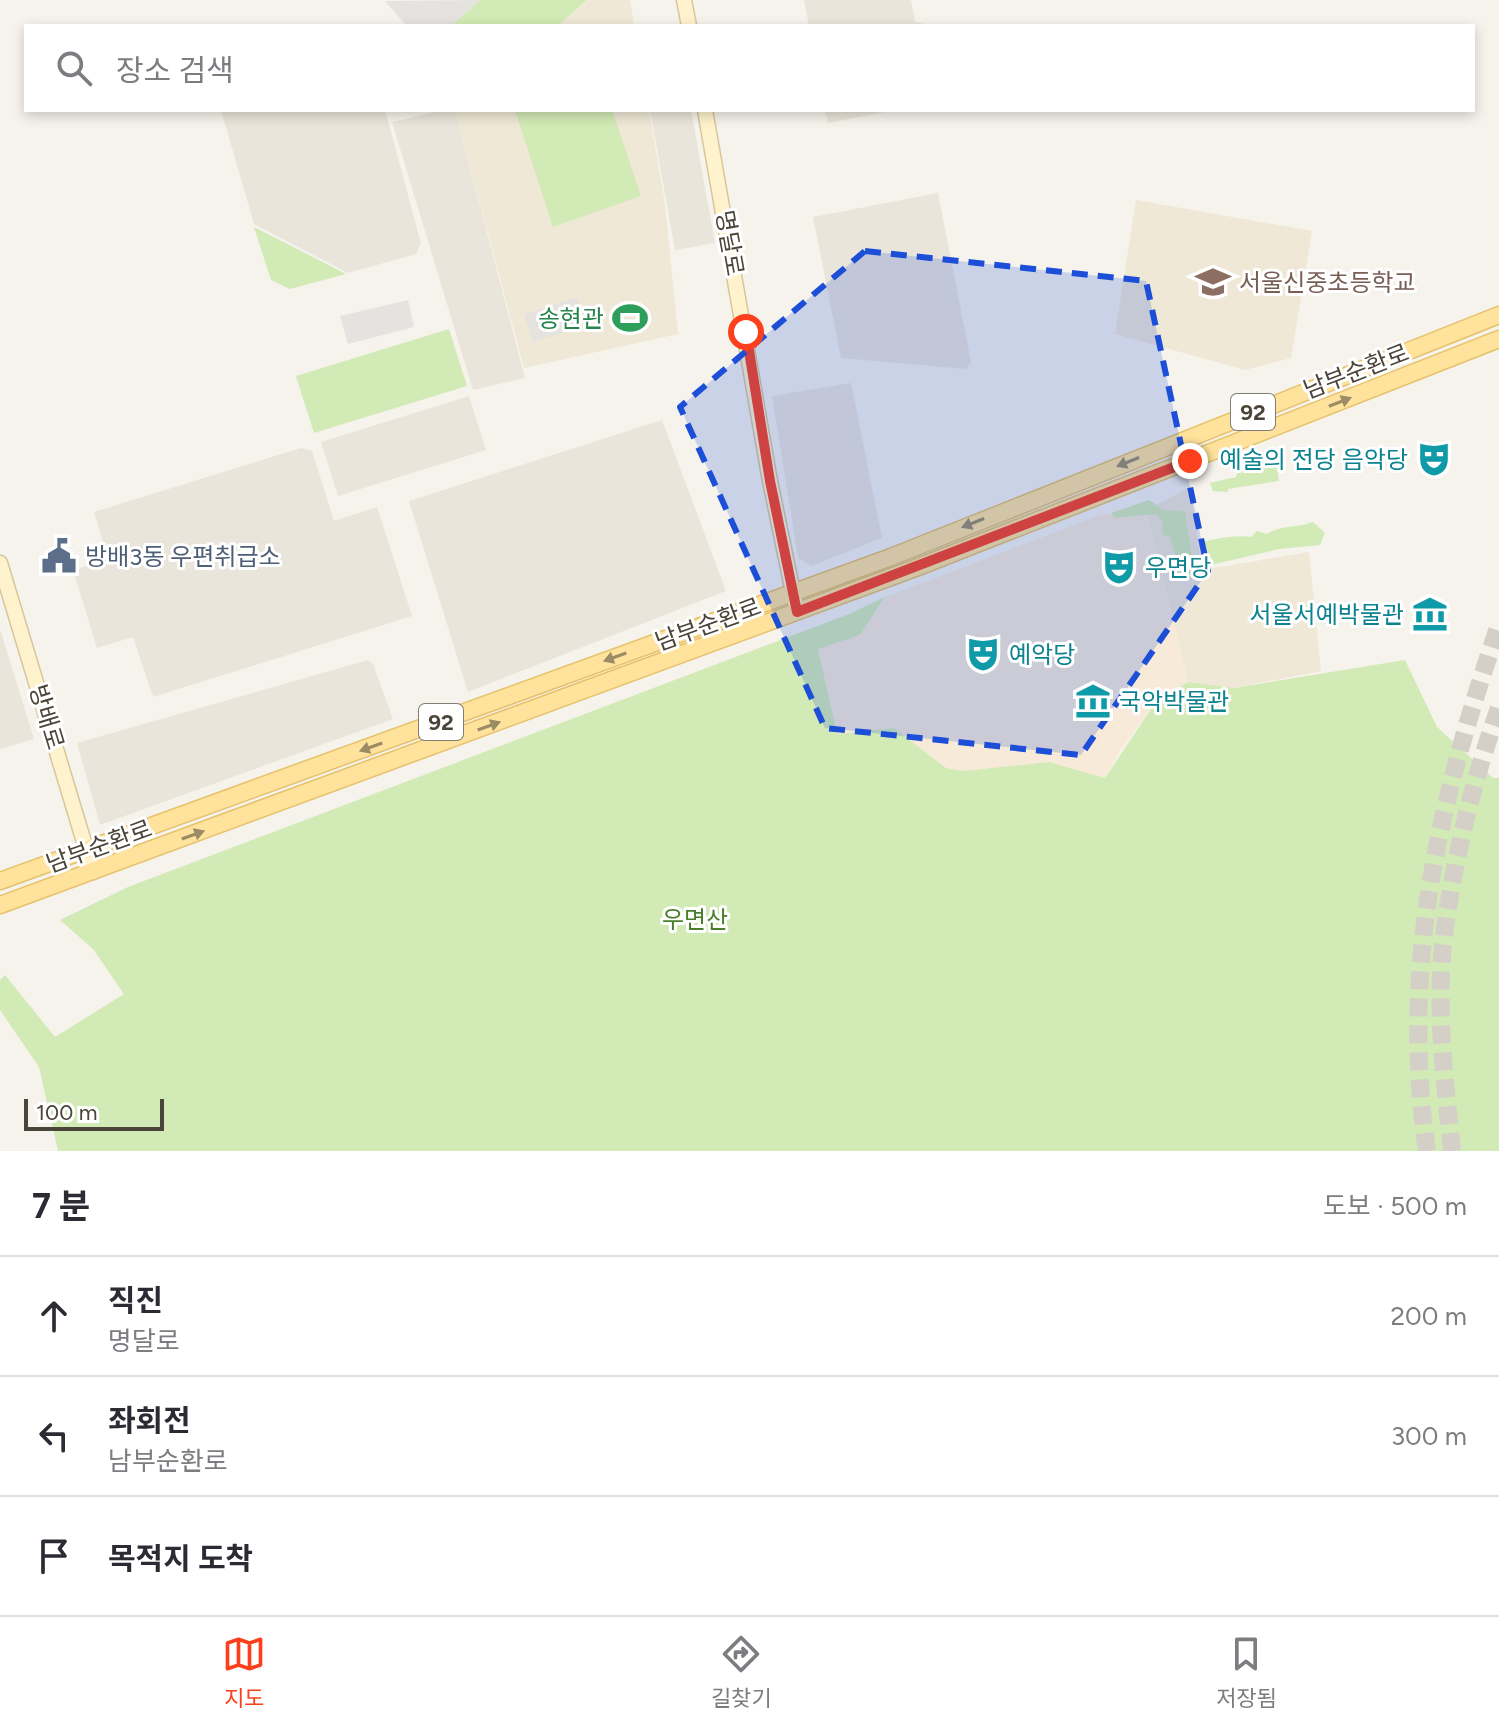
<!DOCTYPE html>
<html lang="ko">
<head>
<meta charset="utf-8">
<style>
  :root { --surface:#fff; --page:#f2f2f3; --text:#2b2b33; --muted:#7c7c81; --line:#e1e1e2; --accent:#fc3f1d }
  body { margin:0; font-family:Figtree,"Noto Sans KR",sans-serif; background:var(--page); color:var(--text) }
  .scale { position:absolute; left:24px; bottom:20px; width:140px; box-sizing:border-box; padding-left:8px; border:4px solid #4b4439; border-top:0; font-size:22px; line-height:28px; white-space:nowrap; color:#4b4439; -webkit-text-stroke:6px #fff; paint-order:stroke }
  .stop { position:absolute; width:24px; height:24px; margin:-18px; border:6px solid #fc3f1d; border-radius:50%; background:#fff }
  .stop.end { background:#fc3f1d; border-color:#fff; box-shadow:0 2px 8px #0008 }
  .list { margin:0; padding:0; list-style:none }
  h2 { display:flex; justify-content:space-between; align-items:center; height:104px; margin:0; padding:0 32px; font-size:34px }
  h2 small { font-size:26px; font-weight:400; color:var(--muted) }
  .list li { display:grid; grid-template-columns:52px 1fr auto; gap:24px; align-items:center; box-sizing:border-box; height:120px; padding:0 32px; border-top:2px solid var(--line) }
  .list b { display:block; font-size:30px; white-space:nowrap }
  .list p { margin:0; font-size:26px; white-space:nowrap; color:var(--muted) }
  .list em { font-size:26px; font-style:normal; color:var(--muted) }
  .icon { flex:none; width:44px; height:44px; fill:none; stroke:currentColor; stroke-width:2; stroke-linecap:round; stroke-linejoin:round }
  .map { position:relative; flex:none; width:1499px; height:1151px; overflow:hidden }
  .search { position:absolute; background:var(--surface); box-shadow:0 4px 12px #0003; left:24px; right:24px; top:24px; height:88px; display:flex; align-items:center; gap:20px; box-sizing:border-box; padding:0 28px; border-radius:0px; color:var(--muted); font-size:30px }
  .sheet { height:464px; background:var(--surface) }
  nav { display:flex; justify-content:space-around; align-items:center; box-sizing:border-box; height:112px; border-top:2px solid var(--line); background:var(--surface); font-size:22px; color:var(--muted) }
  nav a { display:grid; justify-items:center; gap:4px }
  nav .on { color:var(--accent) }
  .map>svg:first-child { display:block }
</style>
</head>
<body>
<div class="map">
<svg width="1499" height="1151" viewBox="0 0 1499 1151">
  <rect width="100%" height="100%" fill="#f6f3ec"/>
  <g fill="#eae5da">
    <path d="M804,0H911L915,22L934,26H809Z"/>
    <path d="M221,110H385L421,243L416,254L348,273L254,224Z"/>
    <path d="M443,110H455L525,378L473,390L392,122Z"/>
    <path d="M650,110H691L715,243L675,250Z"/>
    <path d="M825,110H895L828,123Z"/>
    <path d="M938,193L971,362L966,369L841,358L813,217Z"/>
    <path d="M851,383L882,538L812,566L798,558L772,396Z"/>
    <path d="M469,396L486,450L338,496L321,442Z"/>
    <path d="M662,420L726,591L468,692L409,501Z"/>
    <path d="M301,448L312,451L334,521L377,507L412,616L153,697L133,637L97,648L73,570L108,559L94,512Z"/>
    <path d="M0,629L34,739L0,749Z"/>
    <path d="M368,660L373,664L393,719L100,825L77,743Z"/>
  </g>
  <path fill="#f7ead8" d="M1147,510L1188,682L1157,700L1118,754L1105,778L1049,762L963,771L946,768L894,728L837,735L818,649L860,635L886,597L1100,515Z"/>
  <g fill="#efe8d6">
    <path d="M588,0H630L634,26H558Z"/>
    <path d="M455,110H649L665,204L678,334L524,368Z"/>
    <path d="M1136,200L1312,231L1291,358L1245,370L1115,334Z"/>
    <path d="M1190,487L1202,570L1309,552L1321,671L1234,688L1188,682L1147,510Z"/>
  </g>
  <g fill="#d2eab5">
    <path d="M480,0H587L558,26H446L452,25Z"/>
    <path d="M515,110H612L641,196L553,227Z"/>
    <path d="M254,227L346,274L290,289L271,280Z"/>
    <path d="M449,329L467,386L314,433L296,376Z"/>
    <path d="M1266,456L1277,468L1279,481L1228,489V492L1213,491L1210,483L1236,477L1239,467L1254,469Z"/>
    <path d="M1149,500L1163,510L1185,511L1195,578L1182,580L1170,536L1163,535L1162,521L1156,514L1115,518L1111,513Z"/>
    <path d="M1313,522L1325,533L1320,545L1279,549L1211,565L1202,554V542C1218,538 1236,535 1251,537L1257,531L1267,534C1279,525 1298,528 1313,522Z"/>
    <path d="M885,597L860,635L818,649L837,734L894,728L946,768L963,771L1049,762L1105,778L1157,700L1188,682L1234,688L1405,660L1437,727L1493,778H1499V1151H58L39,1067L0,1010V980L5,975L55,1037L124,994L93,949L60,920L128,887L849,614Z"/>
  </g>
  <g fill="#e5e3e0">
    <path d="M480,0L452,25L446,26H407L385,1Z"/>
    <path d="M577,297L587,325L533,342L524,315Z"/>
    <path d="M408,300L414,327L348,344L340,316Z"/>
  </g>
  <g fill="none" stroke-linecap="round" stroke-linejoin="round">
    <g stroke="#d4d0c8" stroke-width="18" stroke-dasharray="18 9" stroke-linecap="butt">
      <path d="M1427,1151C1400,964 1439,801 1499,625"/>
      <path d="M1452,1151C1445,1083 1436,1013 1443,945C1452,866 1472,783 1499,708"/>
    </g>
    <g stroke="#d6c79b" stroke-width="17">
      <g id="secondary">
        <path d="M684,0L689,26"/>
        <path d="M705,110L770,481L797,612"/>
        <path d="M0,563L93,872"/>
      </g>
    </g>
    <g stroke="#e6c16a" stroke-width="19">
      <g id="primary">
        <path d="M0,881L891,557L1499,315"/>
        <path d="M0,905L918,567L1499,339"/>
      </g>
    </g>
    <use href="#secondary" stroke="#fff3cd" stroke-width="14"/>
    <use href="#primary" stroke="#ffe39c" stroke-width="16"/>
  </g>
  <defs><path id="oneway-solid" d="M-6-.8H1V-3.2L6.5 0L1 3.2V.8H-6Z" transform="scale(2)"/></defs>
  <g fill="#9c8c66">
    <use href="#oneway-solid" transform="translate(1340 402) rotate(-21)"/>
    <use href="#oneway-solid" transform="translate(1128 462) rotate(158)"/>
    <use href="#oneway-solid" transform="translate(973 523) rotate(158)"/>
    <use href="#oneway-solid" transform="translate(615 657) rotate(160)"/>
    <use href="#oneway-solid" transform="translate(489 726) rotate(-20)"/>
    <use href="#oneway-solid" transform="translate(371 747) rotate(160)"/>
    <use href="#oneway-solid" transform="translate(193 835) rotate(-20)"/>
  </g>
  <g fill="none" stroke-linecap="round" stroke-linejoin="round">
    <path stroke="#fc3f1d" stroke-width="10" d="M746,332L770,481L797,612L1190,461"/>
  </g>
  <path fill="#1d4ed8" fill-opacity="0.2" stroke="#1d4ed8" stroke-width="6" stroke-dasharray="16 10" stroke-linejoin="round" d="M865,251L1146,281L1208,571L1081,755L825,728L680,407Z"/>
  <defs>
    <g id="school-bare" transform="scale(2.76)"><path d="M0-5L7-2L0 1L-7-2ZM-4 1L0 2.5L4 1V4Q0 6-4 4Z" fill="#8d6e63" stroke="#fff" stroke-width="2.5" paint-order="stroke"/></g>
    <g id="stadium-bare" transform="scale(2.76)"><path d="M0-5a6.5 5 0 1 0 0 10a6.5 5 0 1 0 0-10ZM-3.5-1.8h7v3.6h-7Z" fill="#2e9e5b" stroke="#fff" stroke-width="2.5" paint-order="stroke"/></g>
    <g id="theatre-bare" transform="scale(2.76)"><path d="M-5-5.5Q0-4 5-5.5V0Q5 5 0 6Q-5 5-5 0ZM-3.3-2.5H-1v1.5H-3.3ZM1-2.5H3.3v1.5H1ZM-2.8 1Q0 5.5 2.8 1Z" fill="#0f9aa8" stroke="#fff" stroke-width="2.5" paint-order="stroke"/></g>
    <g id="civic-bare" transform="scale(2.76)"><path d="M-.6-6.5H3V-4.5H.6V-3L4-1V1h2V6H-6V1h2V-1L-.6-3ZM-1.2 2.5V6h2.4V2.5Z" fill="#5c6f8a" stroke="#fff" stroke-width="2.5" paint-order="stroke"/></g>
    <g id="museum-bare" transform="scale(2.76)"><path d="M0-6L6-3V-2H-6V-3ZM-5-1h2V3h-2ZM-1-1h2V3h-2ZM3-1h2V3H3ZM-6 4H6V6H-6Z" fill="#0f9aa8" stroke="#fff" stroke-width="2.5" paint-order="stroke"/></g>
  </defs>
  <g fill-rule="evenodd">
    <use href="#school-bare" x="1213" y="282"/>
    <use href="#stadium-bare" x="630" y="318"/>
    <use href="#theatre-bare" x="1434" y="459"/>
    <use href="#civic-bare" x="59" y="556"/>
    <use href="#theatre-bare" x="1119" y="567"/>
    <use href="#museum-bare" x="1430" y="614"/>
    <use href="#theatre-bare" x="983" y="654"/>
    <use href="#museum-bare" x="1093" y="701"/>
  </g>
  <g text-anchor="middle" dominant-baseline="central" stroke-width="6" stroke-linejoin="round" paint-order="stroke">
    <g fill="#fff" stroke="#817c74" stroke-width="2">
      <rect x="1231" y="394" width="44" height="36" rx="6"/>
      <rect x="419" y="704" width="44" height="36" rx="6"/>
    </g>
    <g font-size="22" font-weight="bold" fill="#4b4439">
      <text x="1253" y="412">92</text>
      <text x="441" y="722">92</text>
    </g>
    <g font-size="24" fill="#4b4439" stroke="#fff">
      <text transform="translate(730 243) rotate(80)">명달로</text>
      <text transform="translate(1356 371) rotate(-21)">남부순환로</text>
      <text transform="translate(708 624) rotate(-20)">남부순환로</text>
      <text transform="translate(47 717) rotate(73)">방배로</text>
      <text transform="translate(99 846) rotate(-20)">남부순환로</text>
    </g>
    <g font-size="24" fill="#785e54" stroke="#fff" text-anchor="start">
      <text x="1239" y="282">서울신중초등학교</text>
    </g>
    <g font-size="24" fill="#27864d" stroke="#fff" text-anchor="end">
      <text x="604" y="318">송현관</text>
    </g>
    <g font-size="24" fill="#0d838f" stroke="#fff" text-anchor="start">
      <text x="1408" y="459" text-anchor="end">예술의 전당 음악당</text>
      <text x="1145" y="567">우면당</text>
      <text x="1404" y="614" text-anchor="end">서울서예박물관</text>
      <text x="1009" y="654">예악당</text>
      <text x="1119" y="701">국악박물관</text>
    </g>
    <g font-size="24" fill="#4e5e75" stroke="#fff" text-anchor="start">
      <text x="85" y="556">방배3동 우편취급소</text>
    </g>
    <g font-size="24" fill="#4a7f2a" stroke="#fff">
      <text x="695" y="919">우면산</text>
    </g>
  </g>
</svg>
<div class="scale">100 m</div>
<div class="stop" style="left:746px;top:332px"></div>
<div class="stop end" style="left:1190px;top:461px"></div>
<div class="search"><svg class="icon" aria-label="search" viewBox="0 0 24 24"><circle cx="10" cy="10" r="6"/><path d="M15 15l6 6"/></svg>장소 검색</div>
</div>
<section class="sheet">
<h2>7 분<small>도보 · 500 m</small></h2>
<ul class="list">
<li><svg class="icon" aria-label="ahead" viewBox="0 0 24 24"><path d="M12 20V5M6 11l6-6 6 6"/></svg><div><b>직진</b><p>명달로</p></div><em>200 m</em></li>
<li><svg class="icon" aria-label="left" viewBox="0 0 24 24"><path d="M17 20v-9H6M10 6l-5 5 5 5"/></svg><div><b>좌회전</b><p>남부순환로</p></div><em>300 m</em></li>
<li><svg class="icon" aria-label="arrive" viewBox="0 0 24 24"><path d="M6 21V4h12l-3 4 3 4H6"/></svg><div><b>목적지 도착</b></div></li>
</ul>
</section>
<nav>
<a class="on"><svg class="icon" aria-label="map" viewBox="0 0 24 24"><path d="M3 6l6-2 6 2 6-2v14l-6 2-6-2-6 2zM9 4v14M15 6v14"/></svg>지도</a>
<a><svg class="icon" aria-label="directions" viewBox="0 0 24 24"><path d="M12 3l9 9-9 9-9-9zM9 14v-3h6M13 9l2 2-2 2"/></svg>길찾기</a>
<a><svg class="icon" aria-label="saved" viewBox="0 0 24 24"><path d="M7 4h10v16l-5-4-5 4z"/></svg>저장됨</a>
</nav>
</body>
</html>
